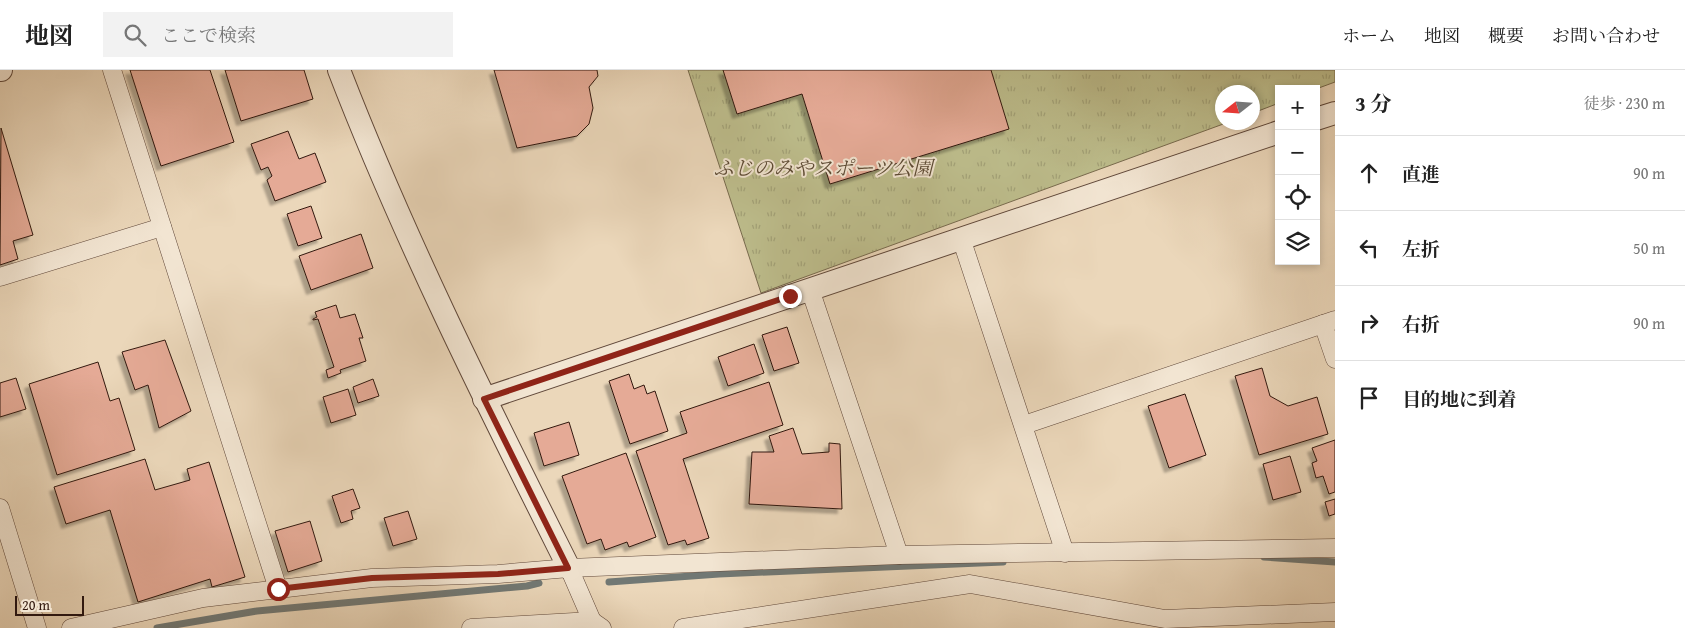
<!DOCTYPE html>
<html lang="ja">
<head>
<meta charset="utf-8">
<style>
  :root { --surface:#fff; --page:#f2f2f2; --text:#222; --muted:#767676; --line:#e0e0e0 }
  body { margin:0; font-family:"Gentium Book Plus","Noto Serif JP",serif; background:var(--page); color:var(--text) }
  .controls { position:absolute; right:15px; top:15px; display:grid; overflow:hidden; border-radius:0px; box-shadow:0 2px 8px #0003 }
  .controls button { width:45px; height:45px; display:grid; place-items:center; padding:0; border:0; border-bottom:1px solid var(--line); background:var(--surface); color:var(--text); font:25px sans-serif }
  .compass { position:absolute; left:1215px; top:15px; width:45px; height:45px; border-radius:50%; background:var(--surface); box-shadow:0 2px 8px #0003; rotate:253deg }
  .scale { position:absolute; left:15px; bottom:12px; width:69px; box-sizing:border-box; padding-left:5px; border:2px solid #32190f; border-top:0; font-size:14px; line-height:18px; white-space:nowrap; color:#32190f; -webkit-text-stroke:4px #f2e5d2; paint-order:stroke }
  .stop { position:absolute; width:15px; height:15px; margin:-11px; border:4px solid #8f2418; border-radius:50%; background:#fff }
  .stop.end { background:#8f2418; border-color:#fff; box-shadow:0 1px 5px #0008 }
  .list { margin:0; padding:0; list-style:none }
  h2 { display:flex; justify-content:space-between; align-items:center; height:65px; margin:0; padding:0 20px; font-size:21px }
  h2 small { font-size:16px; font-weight:400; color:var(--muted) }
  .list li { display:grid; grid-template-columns:32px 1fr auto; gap:15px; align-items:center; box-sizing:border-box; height:75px; padding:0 20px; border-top:1px solid var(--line) }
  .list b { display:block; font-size:19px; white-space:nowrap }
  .list em { font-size:16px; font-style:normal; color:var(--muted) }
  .icon { flex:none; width:28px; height:28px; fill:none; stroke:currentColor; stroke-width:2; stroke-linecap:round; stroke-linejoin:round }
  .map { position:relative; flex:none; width:1335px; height:558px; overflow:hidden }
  header { display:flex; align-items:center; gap:30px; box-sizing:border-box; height:70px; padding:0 25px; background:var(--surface); border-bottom:1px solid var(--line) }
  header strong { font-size:24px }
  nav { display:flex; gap:28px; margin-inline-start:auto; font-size:18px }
  .search { width:350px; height:45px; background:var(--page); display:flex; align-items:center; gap:12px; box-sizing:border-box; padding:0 18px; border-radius:0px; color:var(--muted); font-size:19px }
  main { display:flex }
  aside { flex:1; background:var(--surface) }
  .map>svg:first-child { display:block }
</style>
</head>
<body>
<header>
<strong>地図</strong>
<div class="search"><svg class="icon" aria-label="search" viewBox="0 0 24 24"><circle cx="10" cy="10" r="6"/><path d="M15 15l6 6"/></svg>ここで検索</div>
<nav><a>ホーム</a><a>地図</a><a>概要</a><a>お問い合わせ</a></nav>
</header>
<main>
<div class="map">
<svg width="1335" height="558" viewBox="0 0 1335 558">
  <defs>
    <pattern id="park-tufts" width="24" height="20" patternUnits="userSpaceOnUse" patternTransform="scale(1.25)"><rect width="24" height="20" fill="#bdbd8c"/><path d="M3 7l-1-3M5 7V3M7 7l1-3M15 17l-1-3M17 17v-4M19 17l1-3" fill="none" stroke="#a3a278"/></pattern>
    <filter id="shadow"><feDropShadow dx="-4.5" dy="4.5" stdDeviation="1" flood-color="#0004"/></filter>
  </defs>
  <rect width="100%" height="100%" fill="#ebd7ba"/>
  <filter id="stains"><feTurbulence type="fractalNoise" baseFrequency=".004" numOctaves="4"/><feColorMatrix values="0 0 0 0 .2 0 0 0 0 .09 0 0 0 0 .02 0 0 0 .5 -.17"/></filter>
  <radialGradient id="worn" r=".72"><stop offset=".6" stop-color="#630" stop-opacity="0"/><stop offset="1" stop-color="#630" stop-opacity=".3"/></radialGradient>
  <path fill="url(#park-tufts)" stroke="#786b4e" d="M688,0H1335V12L1316,19H1279V33L1253,43L1252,22H1222V52L1226,53L761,223Z"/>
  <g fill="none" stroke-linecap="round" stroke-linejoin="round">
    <g stroke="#717874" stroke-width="7">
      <path d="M1264,487L1335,492"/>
      <path d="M609,512L719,504L1003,492"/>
      <path d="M157,558L257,541L527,516L539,513"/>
    </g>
  </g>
  <g fill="#e5aa96" stroke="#32190f" filter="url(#shadow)">
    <path d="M130,0H210L234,72L161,96Z"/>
    <path d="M225,0H304L313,29L241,51Z"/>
    <path d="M494,0H597L598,6L589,17L593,38L589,54L577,66L517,78Z"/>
    <path d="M723,0H991L1009,59L830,114L802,24L737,44Z"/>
    <path d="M1,58L33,165L13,171L18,189L0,195Z"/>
    <path d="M288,61L299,89L315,83L326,112L275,131L267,110L272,106L268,97L261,100L251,74Z"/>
    <path d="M311,136L322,168L298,176L287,144Z"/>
    <path d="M361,164L373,198L311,220L299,186Z"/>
    <path d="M336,235L340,248L355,244L363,268H359L366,291L340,300L341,303L328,308L326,300L334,297L318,249L313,250V249L317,247L315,242Z"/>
    <path d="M787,257L799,293L774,301L762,265Z"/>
    <path d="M165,270L191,341L159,358L148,315L135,320L122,282Z"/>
    <path d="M754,274L764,303L728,316L718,287Z"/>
    <path d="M98,292L110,331L119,328L135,380L57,405L29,314Z"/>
    <path d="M1262,298L1270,326L1288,336L1317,327L1328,364L1259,385L1235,306Z"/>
    <path d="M629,304L634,319L644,315L647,324L655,321L668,361L630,374L609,311Z"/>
    <path d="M16,308L26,339L0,347V313Z"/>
    <path d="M373,309L379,326L358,333L353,317Z"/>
    <path d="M769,312L783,355L683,389L709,468L687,475L685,470L668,475L636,381L687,363L680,342Z"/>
    <path d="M348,319L356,345L331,353L323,327Z"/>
    <path d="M1185,324L1206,385L1169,398L1148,336Z"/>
    <path d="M569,352L579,385L544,396L534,363Z"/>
    <path d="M793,358L802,384L829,382V373L840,374L842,439L749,434L752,382H774L769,366Z"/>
    <path d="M1335,370V422L1329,424L1323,406L1316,408L1312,393L1317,391L1312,378Z"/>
    <path d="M626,383L656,467L629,477L627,472L605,480L601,469L587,474L562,406Z"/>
    <path d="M1290,386L1301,422L1273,430L1263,394Z"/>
    <path d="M145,389L155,420L190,410L187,399L209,392L245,507L212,517L210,509L138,532L110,440L66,454L54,417Z"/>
    <path d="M353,419L360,438L351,441L353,449L341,453L332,426Z"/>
    <path d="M1335,429V444L1329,446L1325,432Z"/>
    <path d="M408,441L417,469L393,476L384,448Z"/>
    <path d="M310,451L322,491L288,502L275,461Z"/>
  </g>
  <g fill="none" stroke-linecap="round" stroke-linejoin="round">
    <g stroke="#60483a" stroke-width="19">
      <g id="minor">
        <path d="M112,0L278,519"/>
        <path d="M961,168L1065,483"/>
        <path d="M0,207L162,157"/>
        <path d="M810,219L899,485"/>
        <path d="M1323,254L1335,289"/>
        <path d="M1024,355L1335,250"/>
        <path d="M0,438L37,558"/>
        <path d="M569,498L592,551L585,558"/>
        <path d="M71,558L203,528L372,508L498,504L569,498L899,485L1335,478"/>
        <path d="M471,558L592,551L602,558"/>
        <path d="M683,558L970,514L1165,549L1335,542"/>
      </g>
    </g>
    <g stroke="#60483a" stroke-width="24">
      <g id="tertiary">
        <path d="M0,0H1"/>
        <path d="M339,0C405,171 487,334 569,498"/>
        <path d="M1316,49L1335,43"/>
        <path d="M484,329L1279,62"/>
      </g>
    </g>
    <use href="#minor" stroke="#f2e5d2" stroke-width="18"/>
    <use href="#tertiary" stroke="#f2e5d2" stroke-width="22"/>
  </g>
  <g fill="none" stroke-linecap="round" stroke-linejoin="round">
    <path stroke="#8f2418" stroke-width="6" d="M278,519L372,508L498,504L568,498L484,329L790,226"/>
  </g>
  <g text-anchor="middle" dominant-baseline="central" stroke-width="4" stroke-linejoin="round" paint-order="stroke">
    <g font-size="20" font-style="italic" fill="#5c4a34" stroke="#f2e5d2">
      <text x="823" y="97">ふじのみやスポーツ公園</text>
    </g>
  </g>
  <rect width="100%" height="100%" filter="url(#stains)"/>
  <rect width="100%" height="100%" fill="url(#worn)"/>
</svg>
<div class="controls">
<button>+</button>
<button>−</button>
<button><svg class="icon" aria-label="locate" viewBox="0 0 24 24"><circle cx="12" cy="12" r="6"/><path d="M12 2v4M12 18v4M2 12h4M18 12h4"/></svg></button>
<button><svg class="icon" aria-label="layers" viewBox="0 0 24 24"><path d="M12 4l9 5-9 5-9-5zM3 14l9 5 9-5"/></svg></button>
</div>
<svg class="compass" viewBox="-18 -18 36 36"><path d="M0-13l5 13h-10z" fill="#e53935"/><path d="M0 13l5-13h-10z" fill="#767676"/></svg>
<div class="scale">20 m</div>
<div class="stop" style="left:278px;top:519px"></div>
<div class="stop end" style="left:790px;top:226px"></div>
</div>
<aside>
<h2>3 分<small>徒歩 · 230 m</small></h2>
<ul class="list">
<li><svg class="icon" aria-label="ahead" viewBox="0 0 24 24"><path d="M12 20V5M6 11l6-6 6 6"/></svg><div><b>直進</b></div><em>90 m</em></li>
<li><svg class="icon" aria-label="left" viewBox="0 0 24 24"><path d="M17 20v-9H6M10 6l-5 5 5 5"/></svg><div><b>左折</b></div><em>50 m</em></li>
<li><svg class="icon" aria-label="right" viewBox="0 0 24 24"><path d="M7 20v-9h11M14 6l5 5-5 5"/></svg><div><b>右折</b></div><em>90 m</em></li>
<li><svg class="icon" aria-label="arrive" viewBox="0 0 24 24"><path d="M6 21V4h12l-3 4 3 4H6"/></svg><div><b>目的地に到着</b></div></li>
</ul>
</aside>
</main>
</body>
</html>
